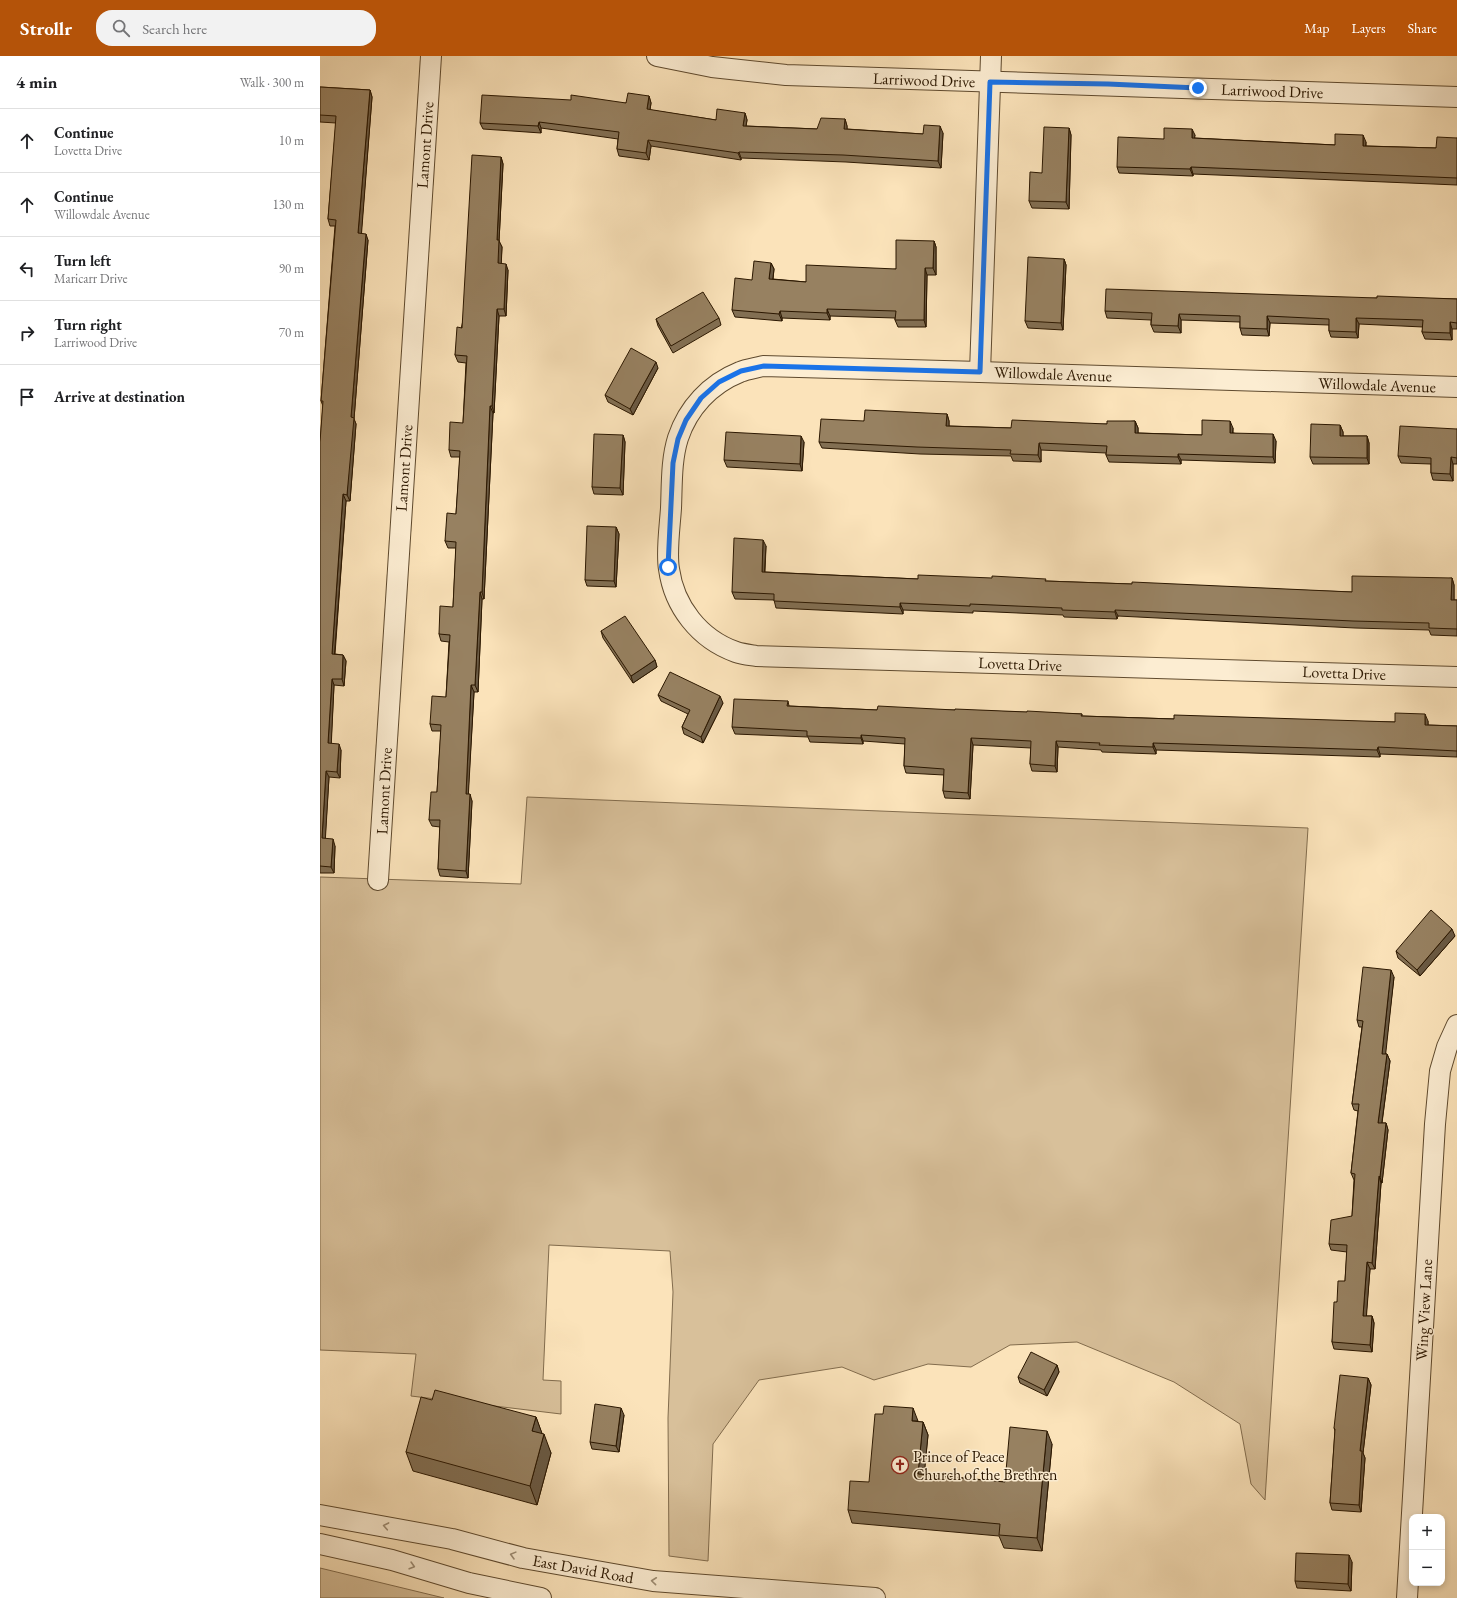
<!DOCTYPE html>
<html lang="en">
<head>
<meta charset="utf-8">
<style>
  :root { --surface:#fff; --page:#f2f2f2; --text:#202124; --muted:#757577; --line:#e0e0e0; --accent:#b45309 }
  body { margin:0; font-family:"EB Garamond",serif; background:var(--page); color:var(--text) }
  .controls { position:absolute; right:12px; bottom:12px; display:grid; overflow:hidden; border-radius:8px; box-shadow:0 2px 6px #0003 }
  .controls button { width:36px; height:36px; display:grid; place-items:center; padding:0; border:0; border-bottom:1px solid var(--line); background:var(--surface); color:var(--text); font:20px sans-serif }
  .stop { position:absolute; width:12px; height:12px; margin:-9px; border:3px solid #1a73e8; border-radius:50%; background:#fff }
  .stop.end { background:#1a73e8; border-color:#fff; box-shadow:0 1px 4px #0008 }
  .list { margin:0; padding:0; list-style:none }
  h2 { display:flex; justify-content:space-between; align-items:center; height:52px; margin:0; padding:0 16px; font-size:17px }
  h2 small { font-size:13px; font-weight:400; color:var(--muted) }
  .list li { display:grid; grid-template-columns:26px 1fr auto; gap:12px; align-items:center; box-sizing:border-box; height:64px; padding:0 16px; border-top:1px solid var(--line) }
  .list b { display:block; font-size:15px; white-space:nowrap }
  .list p { margin:0; font-size:13px; white-space:nowrap; color:var(--muted) }
  .list em { font-size:13px; font-style:normal; color:var(--muted) }
  .icon { flex:none; width:22px; height:22px; fill:none; stroke:currentColor; stroke-width:2; stroke-linecap:round; stroke-linejoin:round }
  .map { position:relative; flex:none; width:1137px; height:1542px; overflow:hidden }
  header { display:flex; align-items:center; gap:24px; box-sizing:border-box; height:56px; padding:0 20px; background:var(--accent); color:#fff }
  header strong { font-size:19px }
  nav { display:flex; gap:22px; margin-inline-start:auto; font-size:14px }
  .search { width:280px; height:36px; background:var(--page); display:flex; align-items:center; gap:10px; box-sizing:border-box; padding:0 14px; border-radius:16px; color:var(--muted); font-size:15px }
  main { display:flex }
  aside { flex:1; background:var(--surface) }
  .map>svg:first-child { display:block }
</style>
</head>
<body>
<header>
<strong>Strollr</strong>
<div class="search"><svg class="icon" aria-label="search" viewBox="0 0 24 24"><circle cx="10" cy="10" r="6"/><path d="M15 15l6 6"/></svg>Search here</div>
<nav><a>Map</a><a>Layers</a><a>Share</a></nav>
</header>
<main>
<aside>
<h2>4 min<small>Walk · 300 m</small></h2>
<ul class="list">
<li><svg class="icon" aria-label="ahead" viewBox="0 0 24 24"><path d="M12 20V5M6 11l6-6 6 6"/></svg><div><b>Continue</b><p>Lovetta Drive</p></div><em>10 m</em></li>
<li><svg class="icon" aria-label="ahead" viewBox="0 0 24 24"><path d="M12 20V5M6 11l6-6 6 6"/></svg><div><b>Continue</b><p>Willowdale Avenue</p></div><em>130 m</em></li>
<li><svg class="icon" aria-label="left" viewBox="0 0 24 24"><path d="M17 20v-9H6M10 6l-5 5 5 5"/></svg><div><b>Turn left</b><p>Maricarr Drive</p></div><em>90 m</em></li>
<li><svg class="icon" aria-label="right" viewBox="0 0 24 24"><path d="M7 20v-9h11M14 6l5 5-5 5"/></svg><div><b>Turn right</b><p>Larriwood Drive</p></div><em>70 m</em></li>
<li><svg class="icon" aria-label="arrive" viewBox="0 0 24 24"><path d="M6 21V4h12l-3 4 3 4H6"/></svg><div><b>Arrive at destination</b></div></li>
</ul>
</aside>
<div class="map">
<svg width="1137" height="1542" viewBox="0 0 1137 1542">
  <rect width="100%" height="100%" fill="#fbe3ba"/>
  <filter id="stains"><feTurbulence type="fractalNoise" baseFrequency=".005" numOctaves="4"/><feColorMatrix values="0 0 0 0 .2 0 0 0 0 .09 0 0 0 0 .02 0 0 0 .5 -.17"/></filter>
  <radialGradient id="worn" r=".72"><stop offset=".6" stop-color="#630" stop-opacity="0"/><stop offset="1" stop-color="#630" stop-opacity=".3"/></radialGradient>
  <g fill="#d8c09a" stroke="#826c4d">
    <path d="M207,741L988,772L945,1444L931,1428L920,1368L854,1326L757,1286L690,1289L651,1311L608,1308L554,1324L522,1311L439,1324L393,1388L388,1505L349,1500L348,1362L353,1236L350,1195L229,1189L223,1324L241,1325V1358L91,1340L96,1298L0,1294V821L201,828Z"/>
    <path d="M0,1512L124,1542H0Z"/>
  </g>
  <g fill="none" stroke-linecap="round" stroke-linejoin="round">
    <g stroke="#5f4a2e" stroke-width="22">
      <g id="minor">
        <path d="M337,0L392,11L466,19L1137,41"/>
        <path d="M660,316L671,0"/>
        <path d="M1137,331L660,316L443,310C436,312 427,313 420,316C390,328 368,352 358,382C351,404 352,429 351,452C350,469 346,496 349,513C354,550 379,583 416,596C422,598 430,599 436,600L1137,621"/>
        <path d="M58,824L111,0"/>
        <path d="M0,1459L132,1483L203,1502L333,1525L555,1542"/>
        <path d="M0,1488L72,1504L149,1527L221,1542"/>
        <path d="M1087,1542L1115,1068L1120,1015L1127,991L1137,969"/>
      </g>
    </g>
    <use href="#minor" stroke="#fcedd2" stroke-width="20"/>
  </g>
  <g fill="#826f53" stroke="#2b1700">
    <path d="M0,31L50,34L52,41L41,178L48,184L34,363L36,368L30,445H26L15,598L23,599L26,605L24,630L14,629L11,687L21,694L20,722L9,721L5,783L15,790L14,817H0V386L3,350L1,345L15,170H10L8,163L16,67L0,66Z"/>
    <path d="M329,40L331,47L330,54L396,64L425,57L427,64L426,70L497,73L525,63L527,70V73L603,78L623,77L621,112L526,106L421,102V104L331,90L329,104L299,100L297,93L298,83L221,72V77L163,73L160,67L306,47Z"/>
    <path d="M749,72L751,79L749,153L712,152L709,145L722,117Z"/>
    <path d="M875,79L874,82L1015,89L1046,86V90L1116,92L1137,82V129L873,118V120L799,117L797,111L844,83Z"/>
    <path d="M181,101L183,108L179,185L182,191L181,207L188,214L186,260H179L174,357H173L164,543H162L158,636H154L148,738L152,745L148,822L120,820L118,813L120,771L112,770L109,764L117,736L121,675H112L110,668L126,641L129,586L121,585L119,578L133,551L136,492H128L125,485L136,458L140,401H131L129,394L143,367L146,307L138,306L135,299Z"/>
    <path d="M614,185L616,191V219H607L606,271H578L575,264V262L510,260V264L462,262V265L415,261L412,254L432,224L451,207L454,213L453,223L486,226L576,213Z"/>
    <path d="M744,203L746,209L743,274L708,272L705,265Z"/>
    <path d="M1057,242L1137,243V273H1132V284L1105,283L1102,276L1103,271L1039,268L1038,282L1011,281L1009,275V269L950,267L949,280L922,279L920,272V266L861,264V277L834,276L831,269V264L787,262L785,255Z"/>
    <path d="M399,262L401,269L353,297L338,270L336,263Z"/>
    <path d="M338,312L313,359L288,346L285,339Z"/>
    <path d="M627,358L629,365V370L691,372L787,368L815,365L818,372V377L882,379L913,372V377L956,385L955,407L861,404V408L789,406L786,399V397L721,394V406L693,405L691,400L600,398L502,392L499,386L544,365Z"/>
    <path d="M1020,369L1023,376V380H1047L1049,387V408H993L990,401Z"/>
    <path d="M1137,373V408H1133V425L1113,424L1111,417V408L1081,407L1078,400Z"/>
    <path d="M303,379L305,386L303,439L274,438L272,431Z"/>
    <path d="M484,386L482,415L407,411L404,404Z"/>
    <path d="M296,471L299,478L296,531L267,530L265,524Z"/>
    <path d="M446,490L445,516L598,523L726,525L1032,536L1132,522L1134,529V544H1137V580L1111,579L1109,574L1035,572L798,560L797,563L744,561L743,559L653,555V557L583,554V558L456,552L454,544L415,543L412,536Z"/>
    <path d="M281,575L335,604L337,611L313,627L283,582Z"/>
    <path d="M338,639L403,647L383,687L364,678L362,671L368,658L341,645Z"/>
    <path d="M468,645L469,650L557,654H635L762,658V660L854,663L1075,666L1108,665V669L1137,670V701L1060,698V701L836,694V698L782,696L781,694L738,691L737,716L712,715L710,708L711,692L653,689L650,743L625,742L623,735L624,719L586,717L584,710L585,688L543,685V688L490,686L488,681L415,678L412,671Z"/>
    <path d="M1135,880L1100,920L1078,902L1076,895Z"/>
    <path d="M1074,921L1065,998H1067L1070,1005L1062,1067H1066L1068,1074L1062,1127H1061L1055,1213H1050L1046,1260H1052L1054,1267L1052,1296L1014,1293L1012,1286L1017,1246L1025,1225L1027,1196L1011,1194L1009,1188L1032,1160L1034,1124L1031,1117L1038,1055L1034,1054L1032,1048L1042,971H1039L1037,964Z"/>
    <path d="M737,1309L739,1316L727,1340L700,1327L698,1321Z"/>
    <path d="M1048,1322L1051,1329L1043,1397L1045,1402L1041,1456L1012,1454L1010,1447L1015,1375L1014,1372Z"/>
    <path d="M112,1344L216,1361L222,1378L231,1397L217,1449L93,1415L86,1396Z"/>
    <path d="M304,1359L299,1396L272,1393L270,1386Z"/>
    <path d="M598,1366H603L608,1379L604,1418L685,1426L732,1388L722,1495L684,1492L679,1480L532,1467L528,1454L549,1426Z"/>
    <path d="M1032,1506L1031,1535L977,1532L975,1525Z"/>
  </g>
  <g fill="#6a5a44" stroke="#2b1700">
    <path d="M50,34L52,41L41,184L38,177Z"/>
    <path d="M329,40L331,47L329,60L327,53Z"/>
    <path d="M425,57L427,64L425,76L423,70Z"/>
    <path d="M525,63L527,70V80L524,73Z"/>
    <path d="M219,66L221,72V77L218,70Z"/>
    <path d="M620,70L623,77L621,112L618,105Z"/>
    <path d="M749,72L751,79L749,153L746,146Z"/>
    <path d="M872,73L875,79L874,89L872,82Z"/>
    <path d="M1043,79L1046,86L1045,96L1043,90Z"/>
    <path d="M328,84L331,90L329,104L326,97Z"/>
    <path d="M419,96L421,102V104L418,97Z"/>
    <path d="M181,101L183,108L179,185L182,191L181,214L178,207L177,184Z"/>
    <path d="M871,111L873,118V120L870,113Z"/>
    <path d="M46,178L48,184L34,363L36,368L30,445L27,439L31,361Z"/>
    <path d="M614,185L616,191V219L613,212Z"/>
    <path d="M744,203L746,209L743,274L741,267Z"/>
    <path d="M451,207L454,213L452,230L449,223Z"/>
    <path d="M186,208L188,214L186,260L184,253Z"/>
    <path d="M605,212L607,219L606,271L604,264Z"/>
    <path d="M177,253L179,260L174,357L172,350Z"/>
    <path d="M507,253L510,260V264L507,257Z"/>
    <path d="M460,255L462,262V265L459,258Z"/>
    <path d="M859,258L861,264V277L858,270Z"/>
    <path d="M947,260L950,267L949,280L947,273Z"/>
    <path d="M1036,262L1039,268L1038,282L1036,276Z"/>
    <path d="M1130,266L1132,273V284L1130,277Z"/>
    <path d="M336,306L338,312L313,359L310,353Z"/>
    <path d="M170,350L173,357L164,543L162,536Z"/>
    <path d="M627,358L629,365V376L626,370Z"/>
    <path d="M815,365L818,372V384L815,377Z"/>
    <path d="M910,365L913,372L912,384L910,377Z"/>
    <path d="M1020,369L1023,376V386L1020,380Z"/>
    <path d="M953,378L956,385L955,407L953,401Z"/>
    <path d="M303,379L305,386L303,439L300,432Z"/>
    <path d="M481,380L484,386L482,415L480,408Z"/>
    <path d="M1047,380L1049,387V408L1047,402Z"/>
    <path d="M719,387L721,394V406L718,399Z"/>
    <path d="M858,398L861,404V408L858,401Z"/>
    <path d="M1131,401L1133,408V425L1130,418Z"/>
    <path d="M23,438L26,445L14,604L12,598Z"/>
    <path d="M296,471L299,478L296,531L294,525Z"/>
    <path d="M443,484L446,490L444,522L442,516Z"/>
    <path d="M1132,522L1134,529V551L1131,544Z"/>
    <path d="M160,536L162,543L158,636L155,629Z"/>
    <path d="M580,547L583,554V558L580,551Z"/>
    <path d="M795,554L798,560L797,563L795,556Z"/>
    <path d="M23,599L26,605L24,630L22,623Z"/>
    <path d="M335,604L337,611L313,627L311,620Z"/>
    <path d="M12,623L14,629L11,694L8,687Z"/>
    <path d="M151,629L154,636L148,745L146,738Z"/>
    <path d="M400,640L403,647L383,687L381,681Z"/>
    <path d="M1105,658L1108,665V676L1105,669Z"/>
    <path d="M541,679L543,685V688L541,682Z"/>
    <path d="M651,682L653,689L650,743L648,737Z"/>
    <path d="M736,685L738,691L737,716L735,710Z"/>
    <path d="M833,687L836,694V698L833,691Z"/>
    <path d="M19,688L21,694L20,722L17,716Z"/>
    <path d="M1058,691L1060,698V701L1057,694Z"/>
    <path d="M6,715L9,721L5,789L2,782Z"/>
    <path d="M150,738L152,745L148,822L146,815Z"/>
    <path d="M13,783L15,790L14,817L11,811Z"/>
    <path d="M1132,873L1135,880L1100,920L1097,914Z"/>
    <path d="M1071,914L1074,921L1065,1004L1062,998Z"/>
    <path d="M1067,998L1070,1005L1061,1073L1058,1067Z"/>
    <path d="M1066,1067L1068,1074L1062,1127L1060,1121Z"/>
    <path d="M1059,1120L1061,1127L1055,1213L1052,1207Z"/>
    <path d="M1047,1206L1050,1213L1046,1266L1043,1260Z"/>
    <path d="M1052,1260L1054,1267L1052,1296L1050,1289Z"/>
    <path d="M737,1309L739,1316L727,1340L724,1334Z"/>
    <path d="M1048,1322L1051,1329L1043,1397L1045,1402L1041,1456L1039,1449L1040,1395Z"/>
    <path d="M301,1352L304,1359L299,1396L296,1390Z"/>
    <path d="M593,1352L598,1365H592Z"/>
    <path d="M216,1361L223,1380L212,1375Z"/>
    <path d="M603,1366L608,1379L603,1431L598,1418Z"/>
    <path d="M727,1375L732,1388L722,1495L717,1482Z"/>
    <path d="M224,1378L231,1397L217,1449L210,1430Z"/>
    <path d="M1029,1499L1032,1506L1031,1535L1028,1528Z"/>
  </g>
  <g fill="#978161" stroke="#2b1700">
    <path d="M0,31L50,34L38,177L46,178L31,361L34,362L27,439L23,438L12,598L23,599L22,623H12L8,687L19,688L17,716L6,715L2,782L13,783L11,811L0,810V386L3,345H1L16,164L8,163L16,60L0,59Z"/>
    <path d="M308,37L329,40L327,53L396,64L397,53L425,57L423,70L497,73L501,62L525,63L524,73L603,78L604,69L620,70L618,105L523,99L419,96L418,97L328,84L326,97L297,93L299,76L219,66L218,70L160,67L162,39L251,44V39L306,47Z"/>
    <path d="M724,71L749,72L746,146L709,145L710,116L722,117Z"/>
    <path d="M844,72L872,73V82L1015,89V78L1043,79V90L1116,92L1117,81L1137,82V122L871,111L870,113L797,111L798,81L844,83Z"/>
    <path d="M152,99L181,101L177,184H179L178,207L186,208L184,253H177L172,350H170L162,536H160L155,629H151L146,738H150L146,815L118,813L120,764H109L111,736H117L121,669L110,668L112,640L126,641L130,579L119,578L120,550L133,551L136,486L125,485L127,457L136,458L140,395L129,394L130,366L143,367L147,300L135,299L137,271L142,272Z"/>
    <path d="M576,184L614,185L613,212H605L604,264H575L576,255L507,253V257L460,255L459,258L412,254L415,222L432,224L434,205L451,207L449,223L486,226V209L576,213Z"/>
    <path d="M708,201L744,203L741,267L705,265Z"/>
    <path d="M786,233L1057,242V240L1137,243V267L1130,266V277L1102,276L1103,264L1036,262V276L1009,275V263L947,260V273L920,272V260L859,258L858,270L831,269L832,257L785,255Z"/>
    <path d="M383,236L399,262L351,290L336,263Z"/>
    <path d="M311,292L336,306L310,353L285,339Z"/>
    <path d="M545,354L627,358L626,370L691,372L692,364L787,368V365H815V377L882,379V364L910,365V377L953,378V401L858,398V401L786,399L787,390L719,387L718,399L690,398L691,394L597,391L499,386L501,363L544,365Z"/>
    <path d="M991,368L1020,369V380H1047V402L990,401Z"/>
    <path d="M1080,370L1137,373V402L1131,401L1130,418L1111,417V402L1078,400Z"/>
    <path d="M406,376L481,380L480,408L404,404Z"/>
    <path d="M274,378L303,379L300,432L272,431Z"/>
    <path d="M267,470L296,471L294,525L265,524Z"/>
    <path d="M414,482L443,484L442,516L598,523V519L672,522V520L726,523L725,525L812,528V526L1032,536V520L1132,522L1131,544H1137V573L1109,572V567L1033,565L795,554V556L742,554V552L650,548V550L580,547V551L454,545V538L412,536Z"/>
    <path d="M305,560L335,604L311,620L281,575Z"/>
    <path d="M350,616L400,640L381,681L362,671L370,654L338,639Z"/>
    <path d="M414,643L468,645L467,650L557,654L558,650L635,654V653L707,656V655L762,658L761,660L854,663V659L1075,666V657L1105,658V669L1137,670V695L1058,691L1057,694L833,687V691L779,689L780,687L736,685L735,710L710,708L711,685L651,682L648,737L623,735L624,713L584,710L585,682L541,679V682L487,680V675L412,671Z"/>
    <path d="M1111,854L1132,873L1097,914L1076,895Z"/>
    <path d="M1043,911L1071,914L1062,998H1067L1058,1067H1066L1060,1121L1059,1120L1052,1207L1047,1206L1043,1260H1052L1050,1289L1012,1286L1014,1246H1017L1018,1225H1025L1027,1189L1009,1188L1011,1164L1032,1160L1035,1118L1031,1117L1039,1048H1032L1043,965L1037,964Z"/>
    <path d="M711,1296L737,1309L724,1334L698,1321Z"/>
    <path d="M1020,1319L1048,1322L1040,1395H1042L1039,1449L1010,1447L1015,1373L1014,1372Z"/>
    <path d="M115,1334L216,1361L212,1375L224,1378L210,1430L86,1396L101,1341L112,1344Z"/>
    <path d="M275,1348L301,1352L296,1390L270,1386Z"/>
    <path d="M564,1350L593,1352L592,1365L603,1366L598,1418L685,1426L690,1371L727,1375L717,1482L679,1479L680,1468L528,1454L530,1425L549,1426L555,1358H563Z"/>
    <path d="M976,1497L1029,1499L1028,1528L975,1525Z"/>
  </g>
  <defs><path id="oneway-chevron" d="M-2-3.5L2.5 0L-2 3.5" fill="none" stroke-width="1.6" stroke-linecap="round" stroke-linejoin="round"/></defs>
  <g stroke="#9e8d74">
    <use href="#oneway-chevron" transform="translate(66 1470) rotate(-169)"/>
    <use href="#oneway-chevron" transform="translate(193 1499) rotate(-165)"/>
    <use href="#oneway-chevron" transform="translate(92 1510) rotate(16)"/>
    <use href="#oneway-chevron" transform="translate(334 1525) rotate(-174)"/>
  </g>
  <g fill="none" stroke-linecap="round" stroke-linejoin="round">
    <path stroke="#1a73e8" stroke-width="5" d="M348,511L353,407L358,383L366,364L381,342L399,326L421,315L444,310L660,316L670,26L788,28L878,32"/>
  </g>
  <defs>
    <g id="church-ring" transform="scale(0.9)"><circle r="9.5" fill="#fcedd2" stroke="#8f2418" stroke-width="1.5"/><path d="M-1.2-6h2.4v3.5h3.3v2.4h-3.3V6h-2.4V-.1h-3.3v-2.4h3.3Z" fill="#8f2418"/></g>
  </defs>
  <g fill-rule="evenodd">
    <use href="#church-ring" x="580" y="1409"/>
  </g>
  <g text-anchor="middle" dominant-baseline="central" stroke-width="3" stroke-linejoin="round" paint-order="stroke">
    <g font-size="16" fill="#2b1700" stroke="#fcedd2">
      <text transform="translate(604 24) rotate(2)">Larriwood Drive</text>
      <text transform="translate(952 35) rotate(2)">Larriwood Drive</text>
      <text transform="translate(105 89) rotate(-86)">Lamont Drive</text>
      <text transform="translate(733 318) rotate(2)">Willowdale Avenue</text>
      <text transform="translate(1057 329) rotate(2)">Willowdale Avenue</text>
      <text transform="translate(84 412) rotate(-86)">Lamont Drive</text>
      <text transform="translate(700 608) rotate(2)">Lovetta Drive</text>
      <text transform="translate(1024 617) rotate(2)">Lovetta Drive</text>
      <text transform="translate(64 735) rotate(-87)">Lamont Drive</text>
      <text transform="translate(1104 1254) rotate(-87)">Wing View Lane</text>
      <text transform="translate(263 1513) rotate(10)">East David Road</text>
    </g>
    <g font-size="16" fill="#2b1700" stroke="#fcedd2" text-anchor="start">
      <text x="593" y="1400">Prince of Peace<tspan x="593" dy="18">Church of the Brethren</tspan></text>
    </g>
  </g>
  <rect width="100%" height="100%" filter="url(#stains)"/>
  <rect width="100%" height="100%" fill="url(#worn)"/>
</svg>
<div class="controls">
<button>+</button>
<button>−</button>
</div>
<div class="stop" style="left:348px;top:511px"></div>
<div class="stop end" style="left:878px;top:32px"></div>
</div>
</main>
</body>
</html>
